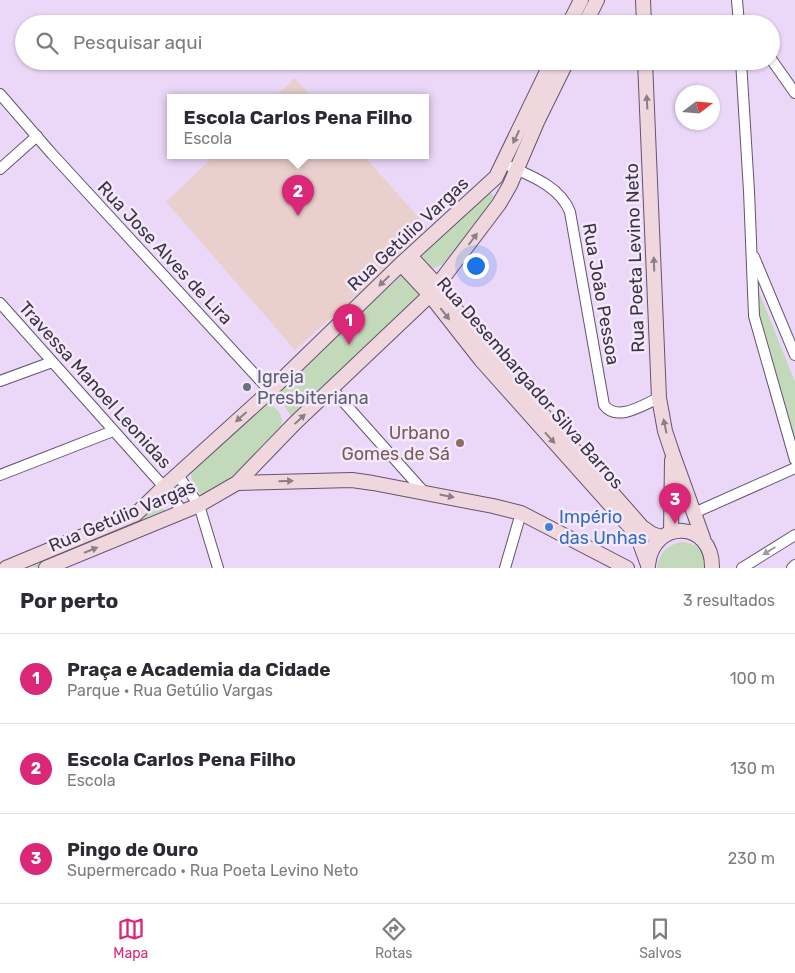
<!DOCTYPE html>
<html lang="pt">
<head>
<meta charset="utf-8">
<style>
  :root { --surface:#fff; --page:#f2f2f3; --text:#2b2b33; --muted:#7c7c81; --line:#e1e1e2; --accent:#db2777 }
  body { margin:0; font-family:Rubik,sans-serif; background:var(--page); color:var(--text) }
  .compass { position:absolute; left:675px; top:85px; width:45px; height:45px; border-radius:50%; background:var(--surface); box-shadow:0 1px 4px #0004; rotate:74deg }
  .you { position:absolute; left:475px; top:265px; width:18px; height:18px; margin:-12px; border:4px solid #fff; border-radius:50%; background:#1a73e8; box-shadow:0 0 0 8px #1a73e833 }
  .badge { display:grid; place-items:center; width:32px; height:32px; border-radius:50%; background:var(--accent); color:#fff; font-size:16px; font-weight:700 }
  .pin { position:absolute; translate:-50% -41px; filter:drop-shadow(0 1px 2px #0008) }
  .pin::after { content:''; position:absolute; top:26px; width:18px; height:15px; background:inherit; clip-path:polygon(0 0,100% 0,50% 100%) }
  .popup { position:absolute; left:167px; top:94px; width:262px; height:65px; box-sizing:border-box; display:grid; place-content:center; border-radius:0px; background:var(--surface); filter:drop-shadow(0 1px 4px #0005); font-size:16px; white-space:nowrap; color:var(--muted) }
  .popup b { font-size:19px; color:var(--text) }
  .popup::after { content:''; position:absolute; left:50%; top:100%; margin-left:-10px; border:10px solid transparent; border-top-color:var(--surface) }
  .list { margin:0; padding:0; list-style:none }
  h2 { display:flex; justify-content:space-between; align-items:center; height:65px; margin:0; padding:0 20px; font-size:21px }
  h2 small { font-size:16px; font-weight:400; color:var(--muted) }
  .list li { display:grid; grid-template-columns:32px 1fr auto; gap:15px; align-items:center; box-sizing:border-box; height:90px; padding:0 20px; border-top:1px solid var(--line) }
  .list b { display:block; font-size:19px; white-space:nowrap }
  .list p { margin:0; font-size:16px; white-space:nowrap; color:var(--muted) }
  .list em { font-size:16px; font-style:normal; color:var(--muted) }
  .icon { flex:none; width:28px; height:28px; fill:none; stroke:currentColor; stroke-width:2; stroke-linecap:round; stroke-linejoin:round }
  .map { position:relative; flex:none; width:795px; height:568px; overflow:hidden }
  .search { position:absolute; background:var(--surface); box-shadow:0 1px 4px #0004; left:15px; right:15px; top:15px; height:55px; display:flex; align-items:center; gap:12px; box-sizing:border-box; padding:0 18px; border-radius:28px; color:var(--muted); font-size:19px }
  .sheet { height:335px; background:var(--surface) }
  nav { display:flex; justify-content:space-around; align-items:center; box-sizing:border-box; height:70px; border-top:1px solid var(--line); background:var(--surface); font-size:14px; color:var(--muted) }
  nav a { display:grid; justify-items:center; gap:2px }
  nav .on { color:var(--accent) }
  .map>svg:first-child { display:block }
</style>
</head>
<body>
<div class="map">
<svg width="795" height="568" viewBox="0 0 795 568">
  <rect width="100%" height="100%" fill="#ebd8f8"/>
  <g fill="#ead0cd">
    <path d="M295,78L312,97H275Z"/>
    <path d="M215,155H363L430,230L295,350L166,202Z"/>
  </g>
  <g fill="#c2daba">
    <path d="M487,193L493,194L495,200L491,206L443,264L434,268H426L421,261V254Z"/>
    <path d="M403,274L423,297L292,418L276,392Z"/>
    <path d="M759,292L795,382V439L758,314Z"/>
    <path d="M269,404C279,409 284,416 281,428C263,445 225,492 202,495C192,486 190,479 192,466L262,405Z"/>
    <path d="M160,508L166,510L165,513L161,517L37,568L32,566V561L36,559Z"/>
    <path d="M684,542C701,546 705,552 708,568H657C659,553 668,543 684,542Z"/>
  </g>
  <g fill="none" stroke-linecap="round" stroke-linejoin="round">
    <g stroke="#64546f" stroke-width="12">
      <g id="minor">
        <path d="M737,0L739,24"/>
        <path d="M771,59L795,93"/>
        <path d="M741,61L749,191L754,316L795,460"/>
        <path d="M0,94L52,154L270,391"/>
        <path d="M511,167C534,177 561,188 570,212L604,405C617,423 644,404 659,398"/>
        <path d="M0,169L37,136"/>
        <path d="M754,257L795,355"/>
        <path d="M0,303L164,487L183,512"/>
        <path d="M0,381L52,362"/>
        <path d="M332,389L424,492"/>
        <path d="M177,474L199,505L218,568"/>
        <path d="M0,475L113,431"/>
        <path d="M694,513L795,468"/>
        <path d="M505,568L521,513"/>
        <path d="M742,568L795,535"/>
        <path d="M792,568L795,565"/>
      </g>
    </g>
    <g stroke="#64546f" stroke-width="16">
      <g id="secondary">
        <path d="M643,0L644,24"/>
        <path d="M569,24L581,0"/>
        <path d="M585,24L597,0"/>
        <path d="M645,61L659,398L665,431L672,452L703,538"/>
        <path d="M410,256L438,286L489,353L642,527L652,534L661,537"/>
        <path d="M401,264L430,295L481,360L631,528L640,543L648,565"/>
        <path d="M237,483L352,480L373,483L493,506L521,513L627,568"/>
        <path d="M671,532L672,460"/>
        <path d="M648,565C653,518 713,520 712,568"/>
        <path d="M6,568L136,514L164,487L270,391L401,264L496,177L552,61"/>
        <path d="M46,568L199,505L237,483L295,423L430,295L499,204L510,185L537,122L567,61"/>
      </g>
    </g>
    <use href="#minor" stroke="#fff" stroke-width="10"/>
    <use href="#secondary" stroke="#efd7dd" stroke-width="14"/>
  </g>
  <defs><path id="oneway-solid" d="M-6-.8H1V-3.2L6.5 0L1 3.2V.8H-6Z" transform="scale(1.25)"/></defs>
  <g fill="#8c7d87">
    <use href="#oneway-solid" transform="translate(647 102) rotate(-93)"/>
    <use href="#oneway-solid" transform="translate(516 137) rotate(115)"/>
    <use href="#oneway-solid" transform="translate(473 239) rotate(-53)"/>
    <use href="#oneway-solid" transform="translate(654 264) rotate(-92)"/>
    <use href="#oneway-solid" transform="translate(384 281) rotate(136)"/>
    <use href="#oneway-solid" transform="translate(445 314) rotate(52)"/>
    <use href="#oneway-solid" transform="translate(241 417) rotate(138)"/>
    <use href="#oneway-solid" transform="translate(300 419) rotate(-43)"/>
    <use href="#oneway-solid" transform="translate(665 426) rotate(-102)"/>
    <use href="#oneway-solid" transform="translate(550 438) rotate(48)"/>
    <use href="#oneway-solid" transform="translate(286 481) rotate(-2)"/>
    <use href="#oneway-solid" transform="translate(447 496) rotate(11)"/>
    <use href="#oneway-solid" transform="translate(91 550) rotate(-22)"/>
  </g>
  <use fill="#9d9aa0" href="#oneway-solid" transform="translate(769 551) rotate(148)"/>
  <circle fill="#6b7280" stroke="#f4e9fc" stroke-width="2" cx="247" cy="387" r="5"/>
  <circle fill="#8d6e63" stroke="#f4e9fc" stroke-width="2" cx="460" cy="443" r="5"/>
  <circle fill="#3f7fe0" stroke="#f4e9fc" stroke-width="2" cx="549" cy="527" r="5"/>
  <g text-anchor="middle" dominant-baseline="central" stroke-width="5" stroke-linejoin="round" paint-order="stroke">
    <g font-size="18" fill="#3b3440" stroke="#f4e9fc">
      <text transform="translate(408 234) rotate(-43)">Rua Getúlio Vargas</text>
      <text transform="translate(165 253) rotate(47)">Rua Jose Alves de Lira</text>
      <text transform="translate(635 258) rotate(-92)">Rua Poeta Levino Neto</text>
      <text transform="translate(601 294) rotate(80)">Rua João Pessoa</text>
      <text transform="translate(530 383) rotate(49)">Rua Desembargador Silva Barros</text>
      <text transform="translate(95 385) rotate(48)">Travessa Manoel Leonidas</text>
      <text transform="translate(122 516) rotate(-23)">Rua Getúlio Vargas</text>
    </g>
    <g font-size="18" fill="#5b616d" stroke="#f4e9fc" text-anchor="start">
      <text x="257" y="377">Igreja<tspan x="257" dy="21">Presbiteriana</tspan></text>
    </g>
    <g font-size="18" fill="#785e54" stroke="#f4e9fc" text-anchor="end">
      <text x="450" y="433">Urbano<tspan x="450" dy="21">Gomes de Sá</tspan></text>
    </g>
    <g font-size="18" fill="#366cbe" stroke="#f4e9fc" text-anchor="start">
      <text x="559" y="517">Império<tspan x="559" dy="21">das Unhas</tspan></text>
    </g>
  </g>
</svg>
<svg class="compass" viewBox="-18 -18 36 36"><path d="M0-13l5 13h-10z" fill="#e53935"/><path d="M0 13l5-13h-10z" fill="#7c7c81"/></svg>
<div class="you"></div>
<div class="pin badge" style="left:349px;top:345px">1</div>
<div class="pin badge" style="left:298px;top:216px">2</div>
<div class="popup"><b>Escola Carlos Pena Filho</b>Escola</div>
<div class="pin badge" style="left:675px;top:524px">3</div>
<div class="search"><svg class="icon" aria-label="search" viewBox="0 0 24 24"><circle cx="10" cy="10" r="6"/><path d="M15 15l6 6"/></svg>Pesquisar aqui</div>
</div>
<section class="sheet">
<h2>Por perto<small>3 resultados</small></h2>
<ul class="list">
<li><span class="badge">1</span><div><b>Praça e Academia da Cidade</b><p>Parque · Rua Getúlio Vargas</p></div><em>100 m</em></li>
<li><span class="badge">2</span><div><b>Escola Carlos Pena Filho</b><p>Escola</p></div><em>130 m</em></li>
<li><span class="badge">3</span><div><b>Pingo de Ouro</b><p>Supermercado · Rua Poeta Levino Neto</p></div><em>230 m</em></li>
</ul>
</section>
<nav>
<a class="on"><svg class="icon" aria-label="map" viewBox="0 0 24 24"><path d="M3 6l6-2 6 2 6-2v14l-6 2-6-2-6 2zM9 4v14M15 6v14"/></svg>Mapa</a>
<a><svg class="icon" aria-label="directions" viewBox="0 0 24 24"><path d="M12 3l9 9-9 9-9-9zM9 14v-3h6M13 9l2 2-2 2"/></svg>Rotas</a>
<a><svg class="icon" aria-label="saved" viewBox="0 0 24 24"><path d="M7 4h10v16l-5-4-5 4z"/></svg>Salvos</a>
</nav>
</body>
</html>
